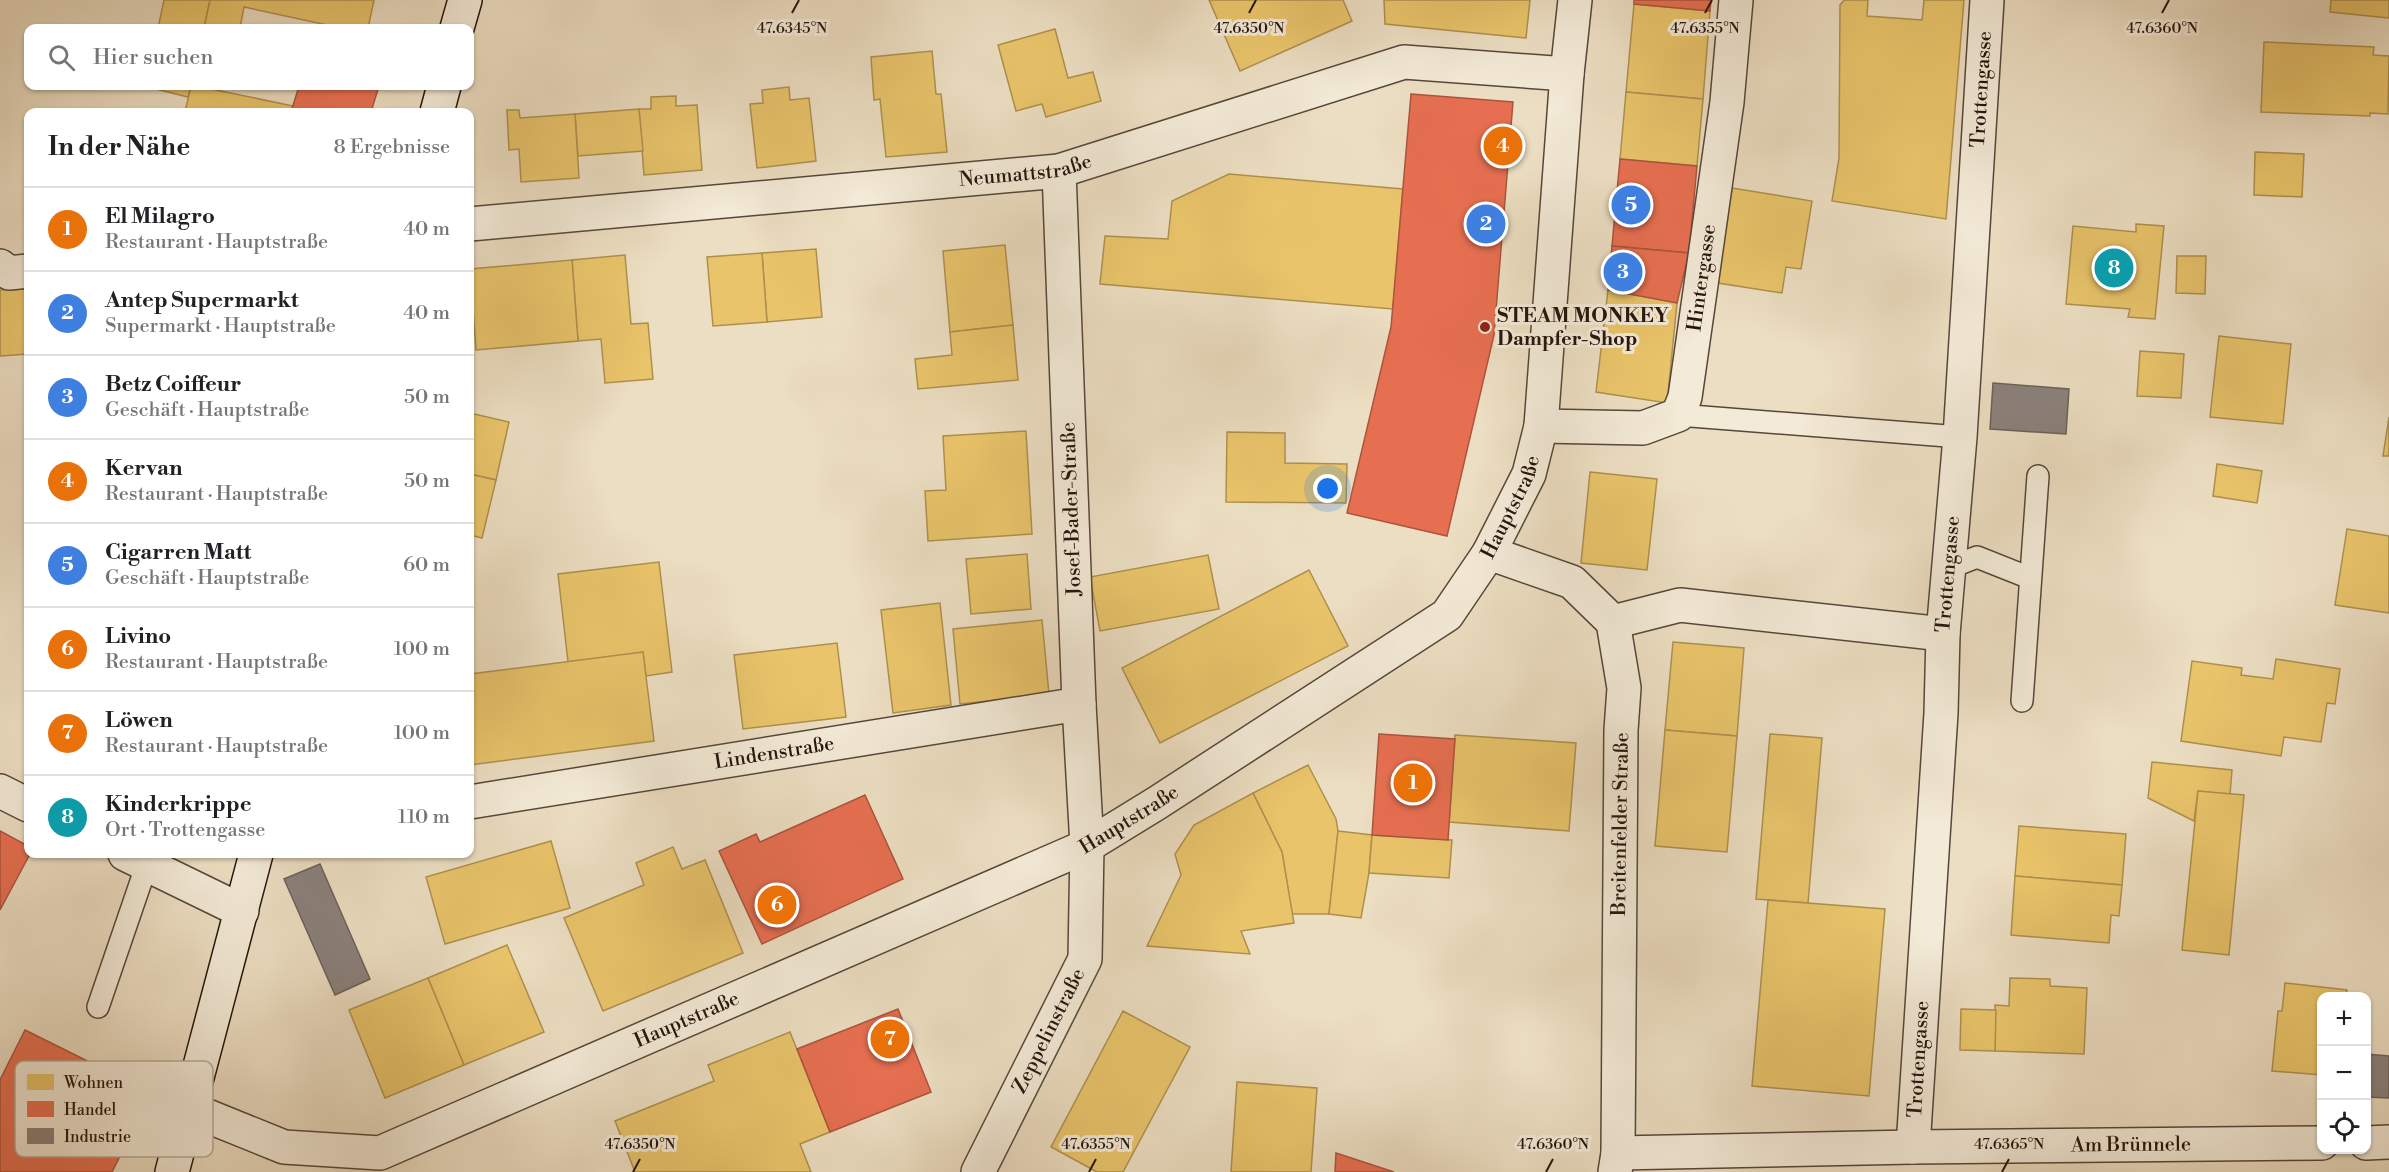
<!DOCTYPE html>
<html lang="de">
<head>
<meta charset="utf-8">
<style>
  :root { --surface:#fff; --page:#f2f2f2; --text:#202124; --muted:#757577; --line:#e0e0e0; --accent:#8f2418 }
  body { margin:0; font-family:"Libre Bodoni",serif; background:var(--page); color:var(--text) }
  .controls { position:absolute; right:18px; bottom:18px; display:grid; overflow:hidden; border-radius:12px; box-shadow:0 2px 4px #0004 }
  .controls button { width:54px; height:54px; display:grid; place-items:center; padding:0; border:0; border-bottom:2px solid var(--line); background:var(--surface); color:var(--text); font:30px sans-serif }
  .you { position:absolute; left:1328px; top:489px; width:21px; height:21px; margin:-15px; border:4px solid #fff; border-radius:50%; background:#1a73e8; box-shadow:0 0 0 9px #1a73e833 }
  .badge { display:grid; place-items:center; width:39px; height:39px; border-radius:50%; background:var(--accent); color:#fff; font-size:20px; font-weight:700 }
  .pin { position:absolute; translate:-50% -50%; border:3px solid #fff; box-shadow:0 2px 6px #0006 }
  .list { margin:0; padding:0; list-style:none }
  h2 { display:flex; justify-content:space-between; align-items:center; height:78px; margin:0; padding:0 24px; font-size:26px }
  h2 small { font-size:20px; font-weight:400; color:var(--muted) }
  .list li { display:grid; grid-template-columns:39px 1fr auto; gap:18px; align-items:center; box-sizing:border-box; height:84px; padding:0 24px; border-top:2px solid var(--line) }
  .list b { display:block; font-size:22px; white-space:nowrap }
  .list p { margin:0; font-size:20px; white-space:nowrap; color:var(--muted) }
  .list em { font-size:20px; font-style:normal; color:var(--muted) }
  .icon { flex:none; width:33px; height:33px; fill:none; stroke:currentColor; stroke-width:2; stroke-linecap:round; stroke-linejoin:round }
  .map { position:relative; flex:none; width:2389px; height:1172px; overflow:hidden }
  .search { position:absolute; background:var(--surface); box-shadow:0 2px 4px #0004; left:24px; top:24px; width:450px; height:66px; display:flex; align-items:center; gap:15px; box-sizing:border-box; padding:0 21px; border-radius:12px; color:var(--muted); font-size:22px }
  .panel { position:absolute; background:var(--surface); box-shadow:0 2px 4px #0004; left:24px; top:108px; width:450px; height:750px; border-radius:12px }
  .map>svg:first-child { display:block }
</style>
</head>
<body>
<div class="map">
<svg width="2389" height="1172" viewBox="0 0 2389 1172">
  <rect width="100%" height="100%" fill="#ecdec2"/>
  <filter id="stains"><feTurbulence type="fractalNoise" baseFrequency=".00333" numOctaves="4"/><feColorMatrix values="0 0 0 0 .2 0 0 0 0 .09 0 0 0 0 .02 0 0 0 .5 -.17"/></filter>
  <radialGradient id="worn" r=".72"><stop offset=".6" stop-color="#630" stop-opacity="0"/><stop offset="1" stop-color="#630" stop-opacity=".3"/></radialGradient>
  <g fill="#e9c46a" stroke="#ae904e" stroke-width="1.5">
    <path d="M164,0H210L204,28H158Z"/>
    <path d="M210,0H374L368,28H341L244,7L240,28H204Z"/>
    <path d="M1209,0H1343L1352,21L1240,71Z"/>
    <path d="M1384,0H1530L1526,38L1385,24Z"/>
    <path d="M1844,0H1868L1867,16L1922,20L1924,0H1964L1946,219L1832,201L1839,158L1840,5Z"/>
    <path d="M2331,0H2389V18L2330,12Z"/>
    <path d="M1634,4L1710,11L1703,99L1626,92Z"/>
    <path d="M1055,29L1068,78L1093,72L1101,101L1046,117L1042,104L1016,111L998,45Z"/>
    <path d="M2264,42L2374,47L2373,55L2389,56L2388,114L2370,113V116L2261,112Z"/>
    <path d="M932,51L936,94H941L947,152L886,157L880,99L874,100L871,57Z"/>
    <path d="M144,86H191L188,97Z"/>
    <path d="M191,86H197L293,106L291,112H185Z"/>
    <path d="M789,87L790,100L809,98L816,161L757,168L750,104L763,103L762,90Z"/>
    <path d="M1626,92L1703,99L1697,166L1620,159Z"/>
    <path d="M676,96V106L697,105L702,170L644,175L639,109H651V97Z"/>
    <path d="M639,109L643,151L578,156L575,114Z"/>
    <path d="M507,110H519L520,118L575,114L579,178L521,182L519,149L509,150Z"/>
    <path d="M2255,152L2304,154L2302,197L2254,195Z"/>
    <path d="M1229,174L1403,189L1393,309L1100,284L1105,236L1168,239L1172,201Z"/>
    <path d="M1732,188L1812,201L1801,269L1786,267L1782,293L1718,283Z"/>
    <path d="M2136,224L2164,226L2155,319L2128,317L2130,309L2066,304L2073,226L2136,232Z"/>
    <path d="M1005,245L1013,325L950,332L943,251Z"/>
    <path d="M816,249L822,317L767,322L762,253Z"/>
    <path d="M762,253L767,322L713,326L707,257Z"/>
    <path d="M625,255L631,324L648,323L653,379L605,383L601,339L578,341L572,260Z"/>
    <path d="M2177,256H2206L2205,294L2176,293Z"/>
    <path d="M572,260L578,341L476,350L470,269Z"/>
    <path d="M28,289V354L0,356V290Z"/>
    <path d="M1608,290L1677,303L1667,403L1596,392Z"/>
    <path d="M1013,325L1018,380L918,389L915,359L952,355L950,332Z"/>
    <path d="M2219,336L2291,344L2283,424L2210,417Z"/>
    <path d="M2140,351L2184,354L2181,398L2137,396Z"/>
    <path d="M470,413L509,422L496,480L470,474Z"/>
    <path d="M2389,417V456H2383Z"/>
    <path d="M1026,431L1032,534L928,541L925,491L946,490L943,436Z"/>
    <path d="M1227,432L1285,433V463L1347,464L1346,503L1226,502Z"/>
    <path d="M2217,464L2262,471L2257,503L2213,496Z"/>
    <path d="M1590,472L1657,479L1647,570L1581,563Z"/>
    <path d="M470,474L496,480L482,538L470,535Z"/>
    <path d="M2347,529L2389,536V613L2335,605Z"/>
    <path d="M1027,554L1031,609L971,614L966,559Z"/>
    <path d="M1208,555L1219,609L1100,631L1090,577Z"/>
    <path d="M659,562L672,672L646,676L643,652L568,662L558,574Z"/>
    <path d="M1309,570L1348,646L1160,743L1122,668Z"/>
    <path d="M940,603L951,705L893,713L881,610Z"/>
    <path d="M1042,620L1049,694L960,704L953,629Z"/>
    <path d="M1673,642L1744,648L1737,736L1665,730Z"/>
    <path d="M837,643L846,717L743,729L734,655Z"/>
    <path d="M643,652L654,741L470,765V674Z"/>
    <path d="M2276,659L2340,669L2335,704L2327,703L2321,742L2284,737L2281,756L2181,741L2192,661L2242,668L2241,675L2273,679Z"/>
    <path d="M1665,730L1737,736L1727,852L1655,846Z"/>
    <path d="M1770,734L1822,738L1808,903L1756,899Z"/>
    <path d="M1455,735L1576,743L1569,831L1449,822Z"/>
    <path d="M2152,762L2232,770L2230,795L2198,791L2194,821L2148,798Z"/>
    <path d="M1308,765L1336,819L1338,831L1329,914H1292L1282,852L1253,793Z"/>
    <path d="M2198,791L2244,795L2229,955L2182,950Z"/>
    <path d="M1253,793L1282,852L1294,923L1241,931L1250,954L1147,946L1181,875L1175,854L1194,825Z"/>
    <path d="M2019,826L2126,834L2122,885L2015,876Z"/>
    <path d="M1338,831L1372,835L1369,873L1361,918L1329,914Z"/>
    <path d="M1372,835L1452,840L1449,878L1369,873Z"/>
    <path d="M551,841L570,908L445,944L426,877Z"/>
    <path d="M673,847L682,869L705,860L743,953L603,1011L564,918L644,885L636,863Z"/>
    <path d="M2015,876L2122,885L2119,916L2111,915L2109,943L2011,935Z"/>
    <path d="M1768,900L1885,909L1869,1096L1752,1086Z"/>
    <path d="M507,945L544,1032L464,1065L428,978Z"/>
    <path d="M428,978L464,1065L385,1098L349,1010Z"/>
    <path d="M2010,978L2050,979V986L2087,988L2084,1054L1995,1051V1005L2009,1006Z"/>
    <path d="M2285,983L2347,990L2346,996H2322V1075L2272,1071L2278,1011H2282Z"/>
    <path d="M1961,1009L1996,1010L1995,1051L1960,1050Z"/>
    <path d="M1123,1011L1190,1047L1123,1172H1097L1051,1147Z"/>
    <path d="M790,1032L830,1132L800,1144L811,1172H635L615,1121L714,1081L708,1065Z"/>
    <path d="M1237,1082L1317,1088L1311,1172H1231Z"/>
  </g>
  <g fill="#e76f51" stroke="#ac543d" stroke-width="1.5">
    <path d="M1634,0H1711L1710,11L1634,4Z"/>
    <path d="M299,86H379L371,112H291Z"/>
    <path d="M1411,94L1513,102L1494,335L1447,536L1347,513L1391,327Z"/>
    <path d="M1620,159L1697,166L1689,253L1612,246Z"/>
    <path d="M1612,246L1689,253L1677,303L1608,290Z"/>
    <path d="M1379,734L1455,739L1448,840L1372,835Z"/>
    <path d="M865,795L903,879L762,944L719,851L756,834L760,842Z"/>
    <path d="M0,831L28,846L30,854L0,910Z"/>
    <path d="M898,1009L931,1092L830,1132L797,1049Z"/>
    <path d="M25,1030L152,1093L112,1172H0V1080Z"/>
    <path d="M1336,1153L1394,1172H1335Z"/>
  </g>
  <g fill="#8a817c" stroke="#6b615b" stroke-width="1.5">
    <path d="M1993,383L2069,389L2066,434L1990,429Z"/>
    <path d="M320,864L370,979L335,995L284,879Z"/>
    <path d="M2366,1054L2389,1056V1098L2366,1097Z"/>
  </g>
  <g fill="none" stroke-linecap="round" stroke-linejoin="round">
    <g stroke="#56473b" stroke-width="24">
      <g id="service">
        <path d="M1678,415L1960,437"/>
        <path d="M1949,568L1977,557L2030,578"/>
        <path d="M2022,701L2038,476"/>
        <path d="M98,1007L147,864"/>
      </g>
    </g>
    <g stroke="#56473b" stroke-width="36">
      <g id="minor">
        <path id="s1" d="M470,224L1059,171L1404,62L1567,74"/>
        <path d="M0,266L9,273L28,271"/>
        <path id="s2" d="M1541,426L1643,428L1678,415L1685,397L1727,102L1736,0"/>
        <path d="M1613,622L1680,605L1943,634"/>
        <path d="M0,791L28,805"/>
        <path id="s3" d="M470,802L1079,704"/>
        <path d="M125,854L242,911"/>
        <path d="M2366,1143L2389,1142"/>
        <path id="s4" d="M1913,1147L1941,713L1943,634L1960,437L1987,0"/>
        <path id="s5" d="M1618,1153L1913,1147L2322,1143"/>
        <path id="s6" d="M978,1172L1085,959L1087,846L1079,704L1059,171"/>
      </g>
    </g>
    <g stroke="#56473b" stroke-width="36">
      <g id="tertiary">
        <path d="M1489,553L1572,582L1613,622L1624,688L1621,730L1618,1153L1615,1172"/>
        <path id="s7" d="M190,1109L284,1147L380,1153L1087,846L1157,803L1447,615L1489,553L1529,474L1541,426L1567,74L1575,0"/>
      </g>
    </g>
    <g stroke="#24150e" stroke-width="36">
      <g id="secondary">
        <path d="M457,28L465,0"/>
        <path d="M437,112L444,86"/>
        <path d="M172,1172L256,854"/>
      </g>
    </g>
    <use href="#service" stroke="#f3ead7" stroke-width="21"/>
    <use href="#minor" stroke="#f3ead7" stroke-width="33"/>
    <use href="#tertiary" stroke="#f3ead7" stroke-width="33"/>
    <use href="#secondary" stroke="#f3ead7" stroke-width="33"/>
  </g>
  <path fill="none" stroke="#24150e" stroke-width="2" d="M792,13L799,0M1249,13L1256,0M1705,13L1712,0M2162,13L2169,0M633,1172L640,1159M1089,1172L1096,1159M1546,1172L1553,1159M2002,1172L2009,1159"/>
  <circle fill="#8f2418" stroke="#f3ead7" stroke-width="2" cx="1485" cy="327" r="6"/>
  <g text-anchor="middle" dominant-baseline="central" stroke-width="6" stroke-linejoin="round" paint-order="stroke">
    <g font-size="20" fill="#24150e" stroke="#f3ead7">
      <text stroke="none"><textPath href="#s4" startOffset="1060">Trottengasse</textPath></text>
      <text stroke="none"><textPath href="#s1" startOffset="558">Neumattstraße</textPath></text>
      <text stroke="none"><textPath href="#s2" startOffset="279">Hintergasse</textPath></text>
      <text stroke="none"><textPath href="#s7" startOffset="1522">Hauptstraße</textPath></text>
      <text transform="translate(1072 509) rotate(-92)">Josef-Bader-Straße</text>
      <text stroke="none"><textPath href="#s4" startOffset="574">Trottengasse</textPath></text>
      <text stroke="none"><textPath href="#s3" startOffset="308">Lindenstraße</textPath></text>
      <text stroke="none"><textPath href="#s7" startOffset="1018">Hauptstraße</textPath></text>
      <text transform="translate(1621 824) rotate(-89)">Breitenfelder Straße</text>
      <text stroke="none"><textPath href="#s7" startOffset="532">Hauptstraße</textPath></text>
      <text stroke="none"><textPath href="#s6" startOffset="158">Zeppelinstraße</textPath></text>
      <text stroke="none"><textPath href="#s4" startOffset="88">Trottengasse</textPath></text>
      <text stroke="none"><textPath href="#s5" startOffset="513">Am Brünnele</textPath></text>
    </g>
    <g font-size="20" font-weight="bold" fill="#24150e" stroke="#f3ead7" text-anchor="start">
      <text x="1497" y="316">STEAM MONKEY<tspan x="1497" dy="23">Dampfer-Shop</tspan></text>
    </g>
  </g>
  <rect x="15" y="1061" width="198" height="96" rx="9" fill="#f3ead7" stroke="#b5aa9b" stroke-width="1.5"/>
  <rect x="27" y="1074" width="27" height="16" fill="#e9c46a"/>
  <rect x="27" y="1101" width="27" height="16" fill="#e76f51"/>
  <rect x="27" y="1128" width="27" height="16" fill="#8a817c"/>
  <g font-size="16" fill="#24150e">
    <text x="64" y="1088">Wohnen</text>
    <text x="64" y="1115">Handel</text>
    <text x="64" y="1142">Industrie</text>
  </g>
  <g font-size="15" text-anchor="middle" fill="#24150e" stroke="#f3ead7" stroke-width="6" stroke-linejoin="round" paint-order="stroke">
    <text x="792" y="33">47.6345°N</text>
    <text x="1249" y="33">47.6350°N</text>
    <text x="1705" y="33">47.6355°N</text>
    <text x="2162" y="33">47.6360°N</text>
    <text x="640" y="1149">47.6350°N</text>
    <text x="1096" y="1149">47.6355°N</text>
    <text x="1553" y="1149">47.6360°N</text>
    <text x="2009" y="1149">47.6365°N</text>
  </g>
  <rect width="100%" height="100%" filter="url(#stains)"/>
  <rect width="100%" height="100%" fill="url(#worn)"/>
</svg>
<div class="controls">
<button>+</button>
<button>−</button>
<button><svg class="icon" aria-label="locate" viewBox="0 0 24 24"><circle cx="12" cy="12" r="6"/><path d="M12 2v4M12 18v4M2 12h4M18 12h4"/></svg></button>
</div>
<div class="you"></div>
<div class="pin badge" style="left:1413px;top:783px;background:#e8710a">1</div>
<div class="pin badge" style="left:1486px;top:224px;background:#3f7fe0">2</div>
<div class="pin badge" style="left:1623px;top:272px;background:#3f7fe0">3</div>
<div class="pin badge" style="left:1503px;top:146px;background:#e8710a">4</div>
<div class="pin badge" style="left:1631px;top:205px;background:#3f7fe0">5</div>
<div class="pin badge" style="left:777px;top:905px;background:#e8710a">6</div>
<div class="pin badge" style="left:890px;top:1039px;background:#e8710a">7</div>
<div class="pin badge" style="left:2114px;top:268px;background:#0f9aa8">8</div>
<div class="search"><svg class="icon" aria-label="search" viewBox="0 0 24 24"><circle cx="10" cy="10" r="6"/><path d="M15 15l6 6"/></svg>Hier suchen</div>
<section class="panel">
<h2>In der Nähe<small>8 Ergebnisse</small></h2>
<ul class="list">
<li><span class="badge" style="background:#e8710a">1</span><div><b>El Milagro</b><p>Restaurant · Hauptstraße</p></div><em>40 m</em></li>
<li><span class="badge" style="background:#3f7fe0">2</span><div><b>Antep Supermarkt</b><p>Supermarkt · Hauptstraße</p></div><em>40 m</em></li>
<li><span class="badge" style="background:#3f7fe0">3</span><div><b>Betz Coiffeur</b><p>Geschäft · Hauptstraße</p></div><em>50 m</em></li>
<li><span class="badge" style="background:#e8710a">4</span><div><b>Kervan</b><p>Restaurant · Hauptstraße</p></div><em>50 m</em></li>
<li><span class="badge" style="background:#3f7fe0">5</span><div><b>Cigarren Matt</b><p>Geschäft · Hauptstraße</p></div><em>60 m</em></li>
<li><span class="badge" style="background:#e8710a">6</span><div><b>Livino</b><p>Restaurant · Hauptstraße</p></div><em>100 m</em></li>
<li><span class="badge" style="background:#e8710a">7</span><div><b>Löwen</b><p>Restaurant · Hauptstraße</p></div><em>100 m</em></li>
<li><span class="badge" style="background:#0f9aa8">8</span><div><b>Kinderkrippe</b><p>Ort · Trottengasse</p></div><em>110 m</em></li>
</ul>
</section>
</div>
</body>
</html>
